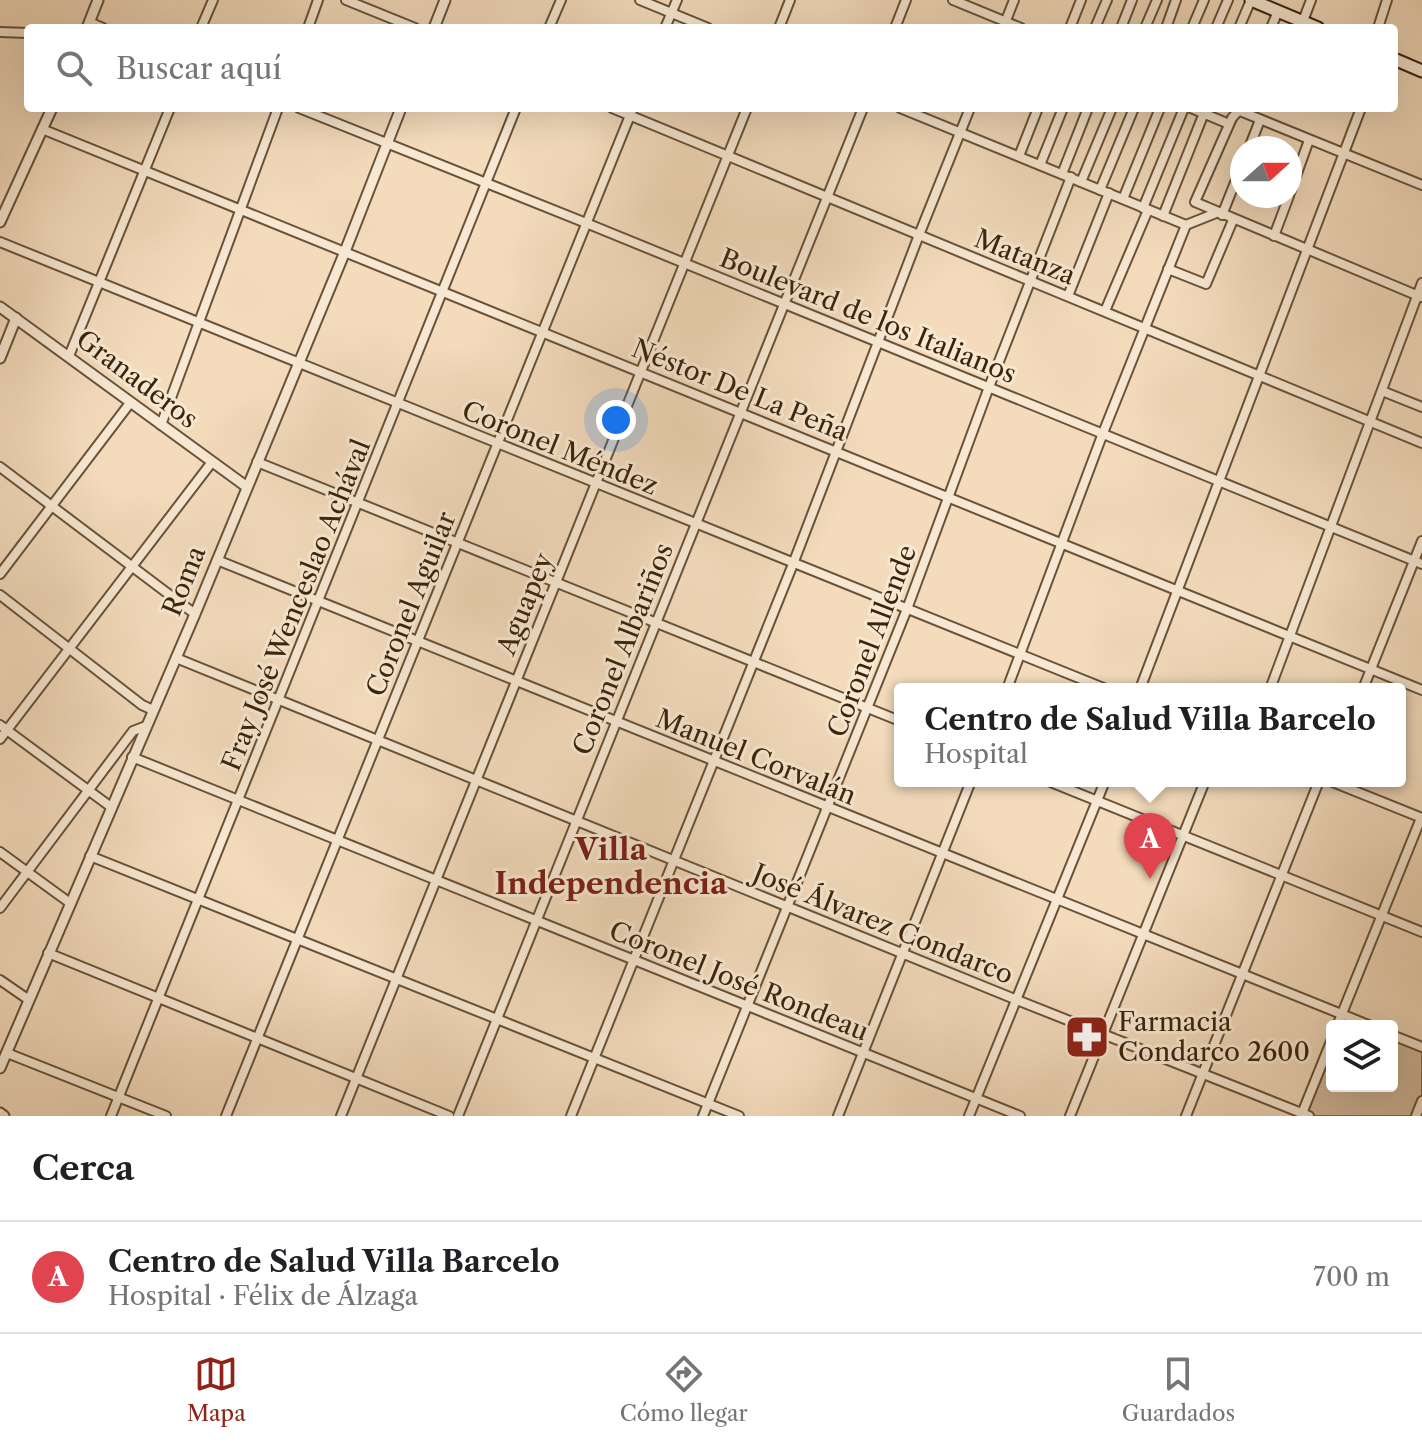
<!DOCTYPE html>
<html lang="es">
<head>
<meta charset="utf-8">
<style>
  :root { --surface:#fff; --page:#f2f2f2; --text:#202124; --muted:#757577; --line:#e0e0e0; --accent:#8f2418 }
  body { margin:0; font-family:"Libre Caslon Text",serif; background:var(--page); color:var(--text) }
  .controls { position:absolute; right:24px; bottom:24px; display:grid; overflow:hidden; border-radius:8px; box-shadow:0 8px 32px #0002 }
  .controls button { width:72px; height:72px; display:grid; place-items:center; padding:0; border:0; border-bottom:2px solid var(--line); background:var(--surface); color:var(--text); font:40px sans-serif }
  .compass { position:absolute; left:1230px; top:136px; width:72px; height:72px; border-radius:50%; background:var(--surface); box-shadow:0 8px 32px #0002; rotate:69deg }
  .you { position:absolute; left:616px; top:420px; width:28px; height:28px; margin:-20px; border:6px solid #fff; border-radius:50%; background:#1a73e8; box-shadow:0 0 0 12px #1a73e833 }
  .badge { display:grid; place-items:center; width:52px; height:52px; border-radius:50%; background:var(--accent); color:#fff; font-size:26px; font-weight:700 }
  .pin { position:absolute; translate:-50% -66px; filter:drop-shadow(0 2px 4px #0008) }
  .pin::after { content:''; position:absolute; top:42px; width:28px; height:24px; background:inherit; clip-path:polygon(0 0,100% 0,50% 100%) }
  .popup { position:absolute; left:894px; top:683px; width:512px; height:104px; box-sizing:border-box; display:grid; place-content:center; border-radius:8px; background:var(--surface); filter:drop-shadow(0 2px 6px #0005); font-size:26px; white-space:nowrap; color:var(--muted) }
  .popup b { font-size:30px; color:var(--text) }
  .popup::after { content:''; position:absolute; left:50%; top:100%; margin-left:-16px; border:16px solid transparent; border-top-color:var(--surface) }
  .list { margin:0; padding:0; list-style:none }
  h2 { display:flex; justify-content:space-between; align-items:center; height:104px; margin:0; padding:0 32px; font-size:34px }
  h2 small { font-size:26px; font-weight:400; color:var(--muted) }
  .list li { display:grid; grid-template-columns:52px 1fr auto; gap:24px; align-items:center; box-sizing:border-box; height:112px; padding:0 32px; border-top:2px solid var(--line) }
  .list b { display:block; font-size:30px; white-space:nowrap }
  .list p { margin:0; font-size:26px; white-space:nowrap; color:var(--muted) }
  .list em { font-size:26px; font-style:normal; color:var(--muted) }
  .icon { flex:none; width:44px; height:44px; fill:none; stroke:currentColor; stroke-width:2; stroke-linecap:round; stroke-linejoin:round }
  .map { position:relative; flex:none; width:1422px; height:1116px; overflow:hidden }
  .search { position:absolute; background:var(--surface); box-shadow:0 8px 32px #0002; left:24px; right:24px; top:24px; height:88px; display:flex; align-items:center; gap:20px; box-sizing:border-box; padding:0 28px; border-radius:8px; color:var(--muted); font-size:30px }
  .sheet { height:216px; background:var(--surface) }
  nav { display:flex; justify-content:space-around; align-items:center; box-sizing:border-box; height:112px; border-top:2px solid var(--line); background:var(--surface); font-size:22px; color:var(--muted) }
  nav a { display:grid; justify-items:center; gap:4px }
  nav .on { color:var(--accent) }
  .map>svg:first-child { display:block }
</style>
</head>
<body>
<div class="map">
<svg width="1422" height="1116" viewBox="0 0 1422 1116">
  <rect width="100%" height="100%" fill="#f3dbbc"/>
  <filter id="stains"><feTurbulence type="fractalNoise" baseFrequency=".0025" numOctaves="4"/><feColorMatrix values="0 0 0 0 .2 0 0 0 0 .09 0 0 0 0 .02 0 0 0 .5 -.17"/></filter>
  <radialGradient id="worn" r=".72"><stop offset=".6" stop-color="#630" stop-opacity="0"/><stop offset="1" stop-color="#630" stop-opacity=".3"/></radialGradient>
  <path fill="#d4bc9e" stroke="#887054" stroke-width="2" d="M1392,1035L1422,1047V1101L1416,1116H1309L1302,1113L1332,1039V1086H1392Z"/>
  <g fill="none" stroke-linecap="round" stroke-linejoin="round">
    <g stroke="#695237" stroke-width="12">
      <g id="minor">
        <path d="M346,0L415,28"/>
        <path d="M640,0L708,28"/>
        <path d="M953,0L1021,28"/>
        <path d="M1303,21L1311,0"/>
        <path d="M89,22L103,28"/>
        <path d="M201,28L213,0"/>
        <path d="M308,28L318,0"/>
        <path d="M549,28L561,0"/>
        <path d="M665,28L677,0"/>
        <path d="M779,28L790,0"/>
        <path d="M895,28L906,0"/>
        <path d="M1003,28L1014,0"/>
        <path d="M1070,28L1081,0"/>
        <path d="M1095,28L1107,0"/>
        <path d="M1121,28L1132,0"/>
        <path d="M1145,28L1157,0"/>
        <path d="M1166,28L1176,0"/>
        <path d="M1192,28L1204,0"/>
        <path d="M1216,28L1228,0"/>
        <path d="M1239,28L1251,0"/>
        <path d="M1271,28L1278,11"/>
        <path d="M1378,28L1387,0"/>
        <path d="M0,32L28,33"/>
        <path d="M299,108L586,223L1422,564"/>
        <path d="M612,108L1422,443"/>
        <path d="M900,108L1186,225L1216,213"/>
        <path d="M1191,108L1229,124"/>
        <path d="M1241,108L1232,118L1195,202L1421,297"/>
        <path d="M1240,111L1422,185"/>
        <path d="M42,129L1422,690"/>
        <path d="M1249,148L1260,120"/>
        <path d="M1019,156L1038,108"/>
        <path d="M1040,165L1063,108"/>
        <path d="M1062,174L1088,108"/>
        <path d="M1081,182L1112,108"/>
        <path d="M1100,190L1134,108"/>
        <path d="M1290,193L1309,140"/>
        <path d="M1123,199L1160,108"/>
        <path d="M1143,208L1184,108"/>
        <path d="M1222,215L1242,165"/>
        <path d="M1163,216L1206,108"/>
        <path d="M1274,236L1289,196"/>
        <path d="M0,242L1106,689"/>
        <path d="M1168,269L1206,284L1233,220"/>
        <path d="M1068,296L1109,193"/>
        <path d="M1105,311L1148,210"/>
        <path d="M69,356L170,108"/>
        <path d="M1382,391L1422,407"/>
        <path d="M161,425L278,108"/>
        <path d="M257,462L900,721"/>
        <path d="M0,467L195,614"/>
        <path d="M217,560L1371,1026"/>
        <path d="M0,574L130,403"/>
        <path d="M0,595L142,705L153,710"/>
        <path d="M176,658L1017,1000L1309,1116"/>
        <path d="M1007,689L1103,433L1186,225"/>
        <path d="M1140,689L1361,108"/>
        <path d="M1270,689L1422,283"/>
        <path d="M1363,689L1422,541"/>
        <path d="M0,725L111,807"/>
        <path d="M0,739L212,462"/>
        <path d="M132,757L1020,1116"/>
        <path d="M1048,781L1422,932"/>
        <path d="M1330,781L1422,818"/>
        <path d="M0,852L70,903"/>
        <path d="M90,856L739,1116"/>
        <path d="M0,908L133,731L146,726"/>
        <path d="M48,953L449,1116"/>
        <path d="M0,980L29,1000"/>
        <path d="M1337,1026L1421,818"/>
        <path d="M1392,1035L1422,1047"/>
        <path d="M7,1053L166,1116"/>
        <path d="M111,1116L516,108"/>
        <path d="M226,1116L633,108"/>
        <path d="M341,1116L747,108"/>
        <path d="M458,1116L863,108"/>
        <path d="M571,1116L793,564L919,235L970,108"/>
        <path d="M703,1116L907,609L989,387L1071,177"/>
        <path d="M838,1116L971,781"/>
        <path d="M969,1116L1105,781"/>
        <path d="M1070,1116L1205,781"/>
        <path d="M1186,1116L1319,781"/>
        <path d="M1301,1116L1332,1039"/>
        <path d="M1416,1116L1422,1101"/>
      </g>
    </g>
    <g stroke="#695237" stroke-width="13">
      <g id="tertiary">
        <path d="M87,28L98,0"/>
        <path d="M434,28L445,0"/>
        <path d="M0,222L52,108"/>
        <path d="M0,307L247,487"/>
        <path d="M0,358L16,318"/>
        <path d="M0,1068L195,614L344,254L401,108"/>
        <path d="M0,1113L4,1116"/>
      </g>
    </g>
    <g stroke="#3b240b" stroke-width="15">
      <g id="secondary">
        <path d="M1251,0L1318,28"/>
        <path d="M1394,59L1422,71"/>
      </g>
    </g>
    <use href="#minor" stroke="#f7e8d3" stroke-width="8"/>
    <use href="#tertiary" stroke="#f7e8d3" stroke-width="9"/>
    <use href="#secondary" stroke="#f7e8d3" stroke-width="11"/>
  </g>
  <defs>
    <g id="pharmacy-square" transform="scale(2.3)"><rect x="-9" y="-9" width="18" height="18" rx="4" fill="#8f2418" stroke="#f7e8d3"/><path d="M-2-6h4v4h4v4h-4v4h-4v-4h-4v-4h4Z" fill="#fff"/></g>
  </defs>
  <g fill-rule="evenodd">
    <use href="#pharmacy-square" x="1087" y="1037"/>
  </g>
  <g text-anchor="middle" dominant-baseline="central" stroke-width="6" stroke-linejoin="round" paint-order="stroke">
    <g font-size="26" fill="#3b240b" stroke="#f7e8d3">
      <text transform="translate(1025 257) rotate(22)">Matanza</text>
      <text transform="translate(868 316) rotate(22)">Boulevard de los Italianos</text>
      <text transform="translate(137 379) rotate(37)">Granaderos</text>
      <text transform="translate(740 390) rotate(22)">Néstor De La Peña</text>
      <text transform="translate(560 448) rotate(22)">Coronel Méndez</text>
      <text transform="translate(184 581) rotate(-68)">Roma</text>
      <text transform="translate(411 604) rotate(-68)">Coronel Aguilar</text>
      <text transform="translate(525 604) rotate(-68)">Aguapey</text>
      <text transform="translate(296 605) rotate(-68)">Fray José Wenceslao Achával</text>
      <text transform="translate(872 641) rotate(-69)">Coronel Allende</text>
      <text transform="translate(623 649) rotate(-68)">Coronel Albariños</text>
      <text transform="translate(756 757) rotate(22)">Manuel Corvalán</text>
      <text transform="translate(883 924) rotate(22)">José Álvarez Condarco</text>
      <text transform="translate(739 981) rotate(22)">Coronel José Rondeau</text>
    </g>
    <g font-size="26" fill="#3b240b" stroke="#f7e8d3" text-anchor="start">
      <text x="1118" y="1022">Farmacia<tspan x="1118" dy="30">Condarco 2600</tspan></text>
    </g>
    <g font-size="30" font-weight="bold" fill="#7a1f14" stroke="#f7e8d3">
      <text x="611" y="849">Villa<tspan x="611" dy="34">Independencia</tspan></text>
    </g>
  </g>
  <rect width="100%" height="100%" filter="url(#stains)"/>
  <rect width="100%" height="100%" fill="url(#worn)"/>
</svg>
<div class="controls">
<button><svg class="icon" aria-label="layers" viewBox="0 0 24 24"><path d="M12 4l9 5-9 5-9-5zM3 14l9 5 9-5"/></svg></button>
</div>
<svg class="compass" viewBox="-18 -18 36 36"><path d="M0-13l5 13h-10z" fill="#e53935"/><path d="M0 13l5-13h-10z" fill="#757577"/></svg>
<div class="you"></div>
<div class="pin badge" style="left:1150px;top:879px;background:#e0444e">A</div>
<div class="popup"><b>Centro de Salud Villa Barcelo</b>Hospital</div>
<div class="search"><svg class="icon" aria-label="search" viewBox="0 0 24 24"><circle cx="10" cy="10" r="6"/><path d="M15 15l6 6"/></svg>Buscar aquí</div>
</div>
<section class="sheet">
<h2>Cerca<small></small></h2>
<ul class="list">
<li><span class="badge" style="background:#e0444e">A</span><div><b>Centro de Salud Villa Barcelo</b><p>Hospital · Félix de Álzaga</p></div><em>700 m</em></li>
</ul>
</section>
<nav>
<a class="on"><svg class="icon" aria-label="map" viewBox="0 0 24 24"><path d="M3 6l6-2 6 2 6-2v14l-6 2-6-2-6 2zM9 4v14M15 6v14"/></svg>Mapa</a>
<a><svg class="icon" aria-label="directions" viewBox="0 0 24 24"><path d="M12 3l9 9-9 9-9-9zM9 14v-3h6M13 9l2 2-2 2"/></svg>Cómo llegar</a>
<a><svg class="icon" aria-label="saved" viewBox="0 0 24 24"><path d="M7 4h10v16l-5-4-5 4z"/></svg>Guardados</a>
</nav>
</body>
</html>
